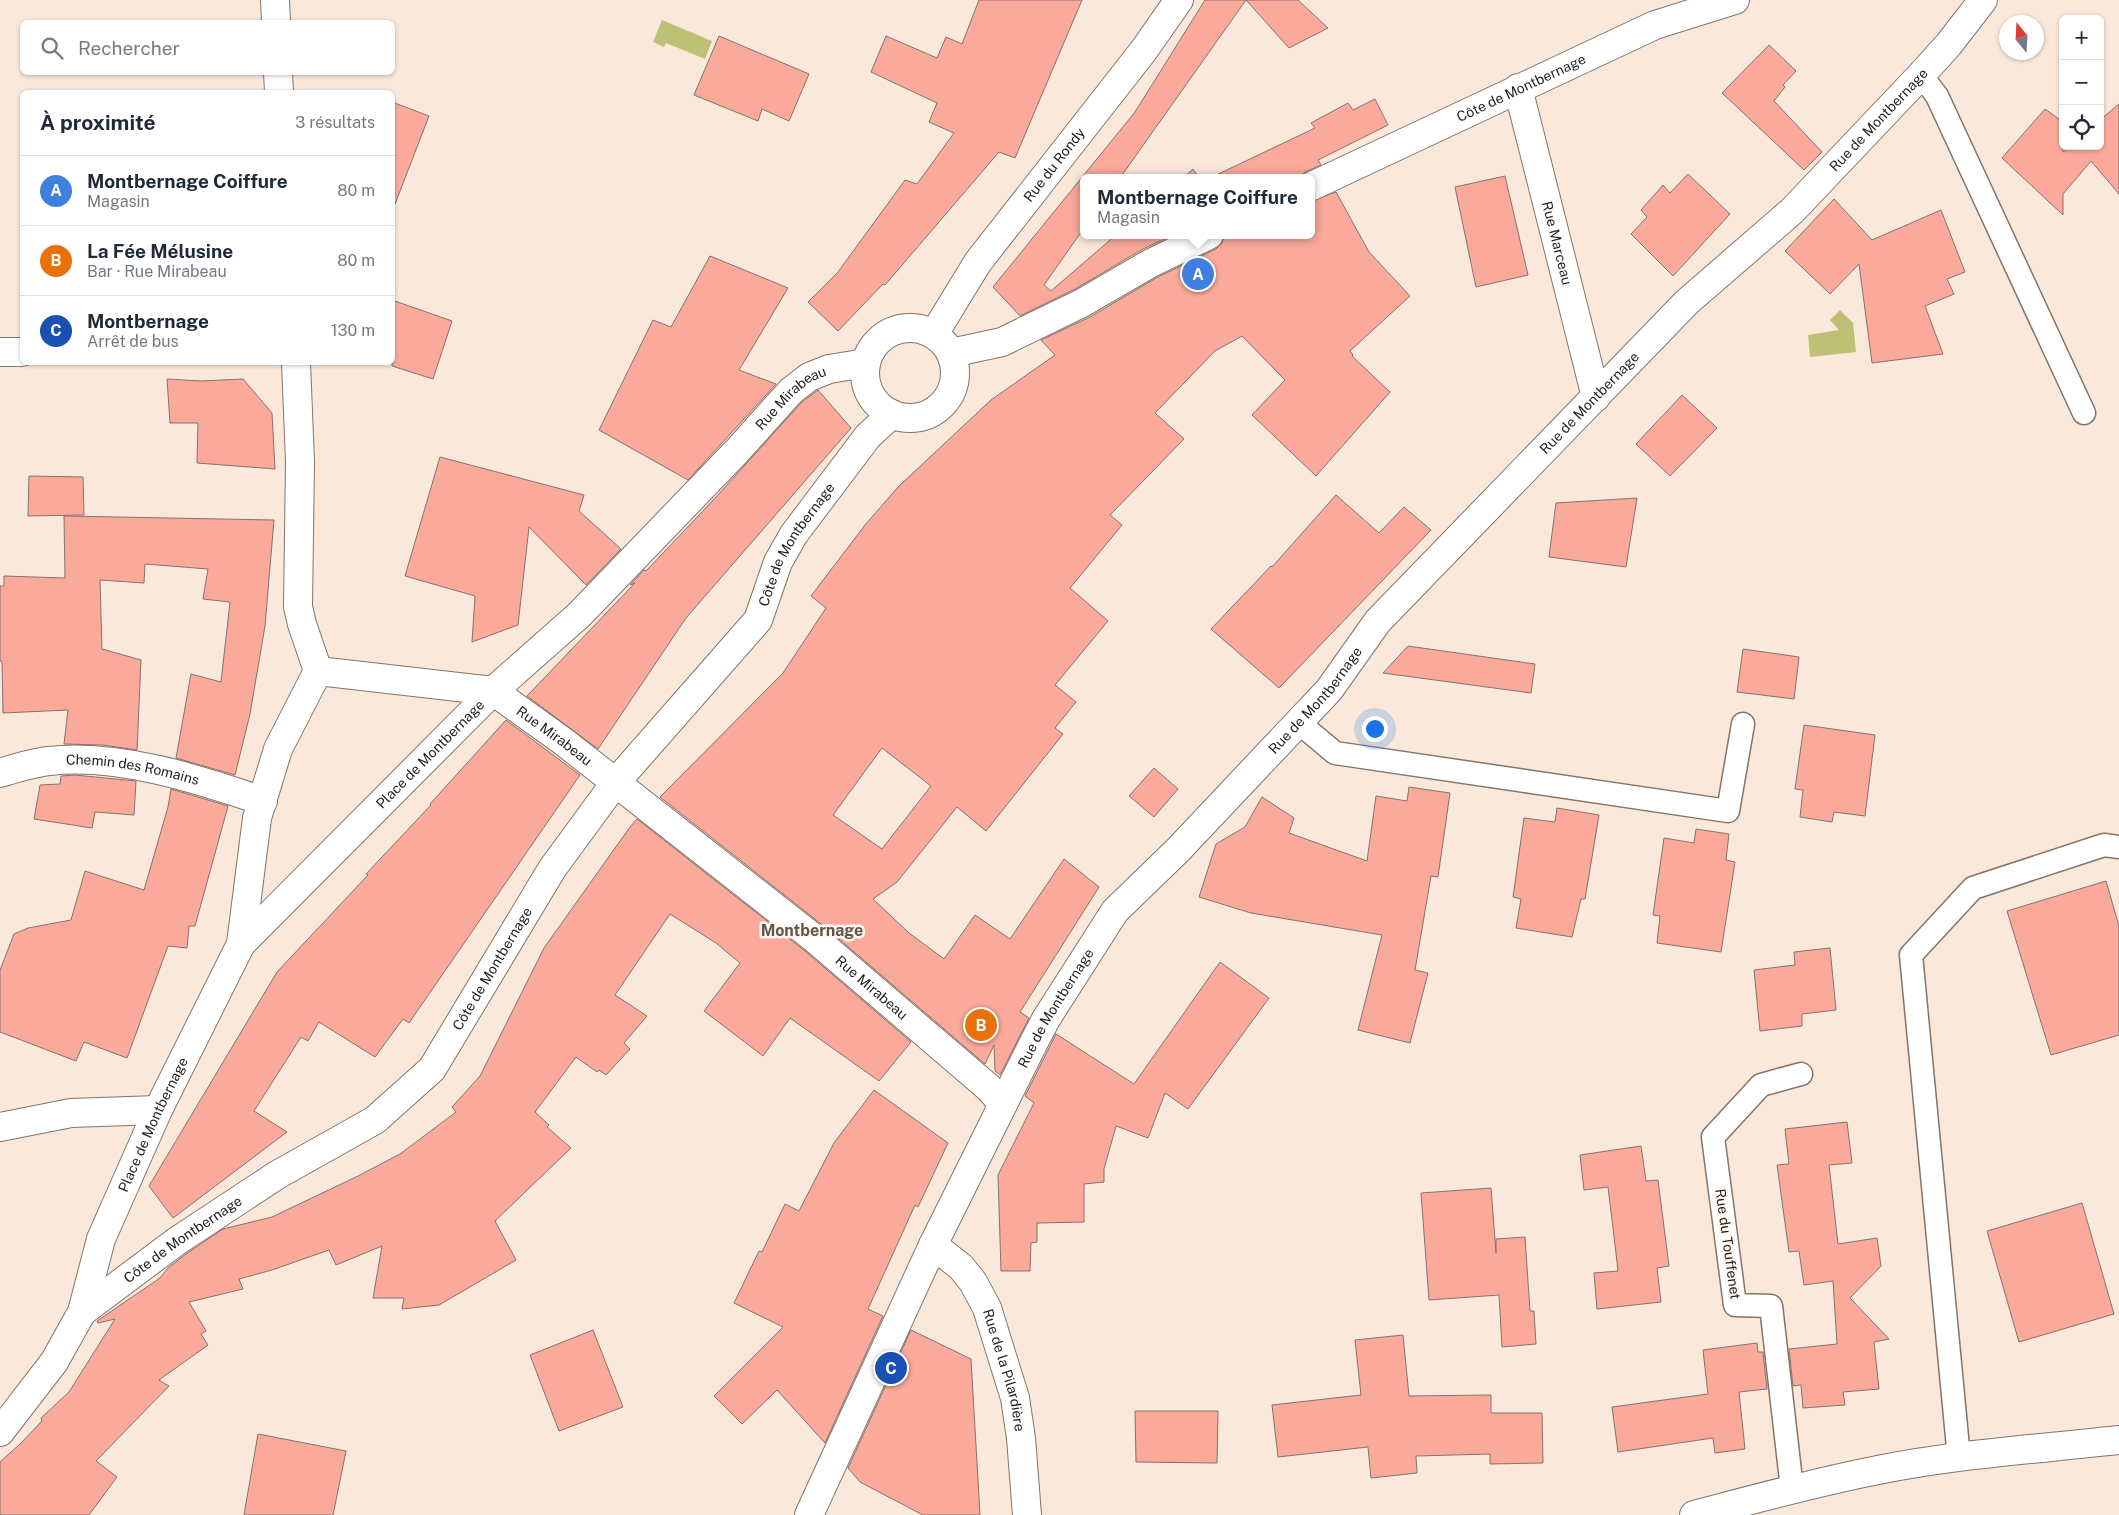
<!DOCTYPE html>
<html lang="fr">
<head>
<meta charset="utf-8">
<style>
  :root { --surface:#fff; --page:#f2f2f3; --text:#1f2937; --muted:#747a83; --line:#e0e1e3; --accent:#1a73e8 }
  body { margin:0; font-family:"Public Sans",sans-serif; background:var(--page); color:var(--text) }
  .controls { position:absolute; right:15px; top:15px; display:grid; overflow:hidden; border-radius:8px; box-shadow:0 1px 4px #0004 }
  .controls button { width:45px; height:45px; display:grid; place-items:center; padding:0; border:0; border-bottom:1px solid var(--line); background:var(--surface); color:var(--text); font:25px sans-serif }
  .compass { position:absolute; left:1999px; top:15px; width:45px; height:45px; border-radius:50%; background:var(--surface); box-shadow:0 1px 4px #0004; rotate:342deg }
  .you { position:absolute; left:1374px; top:728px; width:18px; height:18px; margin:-12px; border:4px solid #fff; border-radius:50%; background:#1a73e8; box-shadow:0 0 0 8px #1a73e833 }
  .badge { display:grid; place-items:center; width:32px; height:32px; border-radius:50%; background:var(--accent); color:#fff; font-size:16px; font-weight:700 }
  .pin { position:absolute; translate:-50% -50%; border:2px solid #fff; box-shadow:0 1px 5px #0006 }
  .popup { position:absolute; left:1080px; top:174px; width:235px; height:65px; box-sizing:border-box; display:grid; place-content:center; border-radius:8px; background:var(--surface); filter:drop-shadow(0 1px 4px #0005); font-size:16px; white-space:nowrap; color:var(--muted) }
  .popup b { font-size:19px; color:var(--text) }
  .popup::after { content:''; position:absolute; left:50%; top:100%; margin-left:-10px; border:10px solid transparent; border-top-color:var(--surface) }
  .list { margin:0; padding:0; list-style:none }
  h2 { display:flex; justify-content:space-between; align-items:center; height:65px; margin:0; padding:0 20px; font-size:21px }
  h2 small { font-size:16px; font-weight:400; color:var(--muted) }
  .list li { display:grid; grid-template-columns:32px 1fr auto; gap:15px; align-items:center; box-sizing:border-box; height:70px; padding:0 20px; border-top:1px solid var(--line) }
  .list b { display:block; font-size:19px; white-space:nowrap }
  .list p { margin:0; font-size:16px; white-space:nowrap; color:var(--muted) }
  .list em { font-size:16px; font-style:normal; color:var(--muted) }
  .icon { flex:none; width:28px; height:28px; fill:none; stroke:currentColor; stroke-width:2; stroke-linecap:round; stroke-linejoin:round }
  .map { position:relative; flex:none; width:2119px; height:1515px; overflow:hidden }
  .search { position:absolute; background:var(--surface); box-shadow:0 1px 4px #0004; left:20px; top:20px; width:375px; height:55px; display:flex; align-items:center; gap:12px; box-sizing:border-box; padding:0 18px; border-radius:8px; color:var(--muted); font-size:19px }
  .panel { position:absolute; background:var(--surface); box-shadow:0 1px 4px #0004; left:20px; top:90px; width:375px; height:275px; border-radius:8px }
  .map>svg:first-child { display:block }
</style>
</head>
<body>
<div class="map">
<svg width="2119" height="1515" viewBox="0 0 2119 1515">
  <rect width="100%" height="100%" fill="#fae8db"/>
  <g fill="#bdc176">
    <path d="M662,20L712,41L705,59L666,43L664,47L653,42Z"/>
    <path d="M1840,310L1853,323L1856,352L1810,357L1808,335L1839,330L1830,320Z"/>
  </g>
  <g fill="#faa99a" stroke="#86726e" fill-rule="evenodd">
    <path d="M979,0H1082L1015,158L999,152L885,285L883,284L838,331L808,302L838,272L905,180L917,184L954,133L929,122L937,103L871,72L886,36L937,58L946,37L962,44Z"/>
    <path d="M1205,0H1298L1328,28L1289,48L1246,0L1120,178H1084V228L1044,285L1051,291L1116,235H1173L1143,249L1075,289L1020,316L993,287L1135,112Z"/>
    <path d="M719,36L809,74L789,121L762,109L758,121L694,95Z"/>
    <path d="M1769,45L1796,71L1783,85L1785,87L1774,101L1822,152L1804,170L1722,93Z"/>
    <path d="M1375,99L1388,125L1318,160L1321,165L1305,172L1299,178H1210L1315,128L1311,123L1348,103L1353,110Z"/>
    <path d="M392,102L429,116L395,204H392Z"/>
    <path d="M2119,104V194L2091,161L2063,194V215L2002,158L2045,109L2063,122V152L2070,146H2100V120Z"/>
    <path d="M1193,169L1199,178H1183Z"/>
    <path d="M1688,174L1730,214L1673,276L1631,234L1647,217L1641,210L1663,185L1670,193Z"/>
    <path d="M1505,176L1528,275L1476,287L1455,187Z"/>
    <path d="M1336,192L1369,252L1410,296L1350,351L1353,355L1352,356L1390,392L1316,476L1252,415L1285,380L1242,336L1215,351L1155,413L1184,439L1110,515L1122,525L1070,588L1108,621L1055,685L1076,702L1055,728L1063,734L986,831L957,807L897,882L873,899L909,933L944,959L975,915L1010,939L1064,859L1099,887L1020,1012L1029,1018L1000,1075L995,1071L994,1045L985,1064L825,927L660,797L783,673L826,608L811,596L865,525L898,487L991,400L1055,355L1041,340L1090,317L1158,277L1216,249L1222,243L1224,235H1312V201ZM882,748L931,786L882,849L833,815Z"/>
    <path d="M1834,199L1872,240L1941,210L1965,272L1947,279L1954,294L1925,306L1943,354L1872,363L1859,264L1830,294L1785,251Z"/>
    <path d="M710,256L788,288L739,370L776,384L688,480L599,430L653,320L671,327Z"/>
    <path d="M392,300L452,321L433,379L392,366Z"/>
    <path d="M167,379L201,381L243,379L272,413L275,469L197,463L198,423H170Z"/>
    <path d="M818,390L851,428L686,618L598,749L527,696L635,583L630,585L644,570L646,571L717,496L802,402Z"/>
    <path d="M1682,395L1717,428L1670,476L1636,444Z"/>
    <path d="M440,457L584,495L579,511L621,549L586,585L529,527L518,625L472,642L475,596L405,576Z"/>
    <path d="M29,476L83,477L84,515L28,516Z"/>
    <path d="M1336,495L1379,533L1404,507L1431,530L1279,688L1211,629L1271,566L1272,567Z"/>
    <path d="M1637,498L1626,567L1549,557L1556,503Z"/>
    <path d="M64,516L274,520L265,626L250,714L235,775L176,758L191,674L221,682L230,602L203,599L208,569L145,564L144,583L100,580L102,649L141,660L137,750L103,745L64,744L68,710L3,713L2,661H0V586H4V576L65,578Z"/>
    <path d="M1408,646L1535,664L1531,693L1383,673Z"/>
    <path d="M1743,649L1799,657L1794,699L1737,692Z"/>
    <path d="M506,720L580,775L409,1023L403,1019L375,1057L319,1022L308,1041L301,1037L254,1111L287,1132L173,1218L149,1186L277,972L368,875L366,874L431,805L430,804Z"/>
    <path d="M1804,725L1875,735L1865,816L1834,812L1832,822L1800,817L1803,790L1795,789Z"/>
    <path d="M1154,768L1178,789L1154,817L1129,796Z"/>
    <path d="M75,775L136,781L134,815L95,812L92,828L34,819L40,785L60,784L61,776Z"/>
    <path d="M1409,787L1450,793L1438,877L1431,876L1415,970L1428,973L1410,1043L1358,1030L1382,935L1251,913L1199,897L1216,844L1245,827L1262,797L1294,818L1289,833L1367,861L1376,796L1407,801Z"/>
    <path d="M171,789L228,806L195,926H189L187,948L168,946L127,1058L84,1042L76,1061L0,1032V970L14,934L28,928L71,920L85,871L144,890L168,807Z"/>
    <path d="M1557,808L1599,815L1585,899H1581L1572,937L1516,928L1521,899L1513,897L1524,818L1555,822Z"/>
    <path d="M637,819L805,951L911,1042L879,1081L790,1018L763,1056L704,1011L740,963L716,943L670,914L615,995L647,1016L624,1043L630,1049L606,1075L599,1070L597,1072L576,1057L535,1112L549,1125L547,1127L571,1148L495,1221L516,1260L439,1305L402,1309L404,1298H373L382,1246L336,1265L329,1250L272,1270L239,1279L243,1289L189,1302L206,1331L201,1334L208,1345L159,1380L169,1386L96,1461L117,1477L89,1515H0V1462L20,1444L42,1421L41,1418L69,1392L115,1319L98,1323L97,1321L160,1278L168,1268L186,1254L223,1229L272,1217L358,1176L400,1154L456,1112L452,1107L480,1076L544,948L630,827Z"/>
    <path d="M1696,829L1729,834L1726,860L1735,862L1721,952L1657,943L1660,916L1653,915L1664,838L1694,843Z"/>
    <path d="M2106,881L2119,926V1035L2051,1055L2007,911Z"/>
    <path d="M1830,948L1836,1010L1802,1014V1026L1760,1031L1754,970L1795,965L1794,952Z"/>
    <path d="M1220,962L1269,998L1188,1109L1165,1093L1148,1138L1116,1126L1104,1169V1182L1084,1184V1222L1037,1223V1242L1031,1243L1030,1271H1001L998,1175L1034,1103L1025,1096L1056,1034L1134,1084Z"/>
    <path d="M874,1090L948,1143L918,1207L915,1205L868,1309L883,1316L825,1443L777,1390L742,1424L714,1396L783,1327L734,1303L759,1251L762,1252L785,1204L799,1211L834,1143Z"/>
    <path d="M1847,1122L1852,1163L1829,1165L1838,1244L1877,1238L1881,1266L1850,1298L1889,1339L1874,1342L1879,1389L1843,1392L1845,1405L1803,1408L1801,1385L1793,1386L1789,1349L1837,1344L1833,1281L1804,1285L1799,1251L1789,1252L1777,1165L1789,1164L1785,1129Z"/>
    <path d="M1641,1146L1646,1181L1658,1180L1669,1266L1657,1268L1661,1302L1597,1309L1594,1273L1618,1271L1613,1228L1608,1187L1584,1190L1580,1155Z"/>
    <path d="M1491,1188L1496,1253V1239L1525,1237L1530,1311H1534L1536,1344L1502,1347L1499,1295L1429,1300L1421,1193Z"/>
    <path d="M2082,1203L2114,1314L2019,1342L1987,1231Z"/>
    <path d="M593,1330L623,1407L559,1431L530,1355Z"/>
    <path d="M911,1330L971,1359L980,1515H923L860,1482L848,1468Z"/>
    <path d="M1403,1335L1409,1396L1491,1395V1413H1542L1543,1463L1490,1464V1454L1416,1456L1417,1473L1371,1478L1368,1447L1278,1457L1272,1405L1361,1395L1355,1340Z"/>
    <path d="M1757,1343L1758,1352H1763L1767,1389L1739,1392L1745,1449L1715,1453L1713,1438L1618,1452L1612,1407L1708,1394L1703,1350Z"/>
    <path d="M1135,1411H1218L1217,1463L1136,1462Z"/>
    <path d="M258,1434L346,1451L333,1515H244Z"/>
  </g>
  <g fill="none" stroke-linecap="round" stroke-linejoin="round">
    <g stroke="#847469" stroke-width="25">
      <g id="lane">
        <path d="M1921,75L1937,96L2084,413"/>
        <path d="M1298,722L1335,753L1728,811L1743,724"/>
        <path d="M1959,1458L1911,955L1973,888L2104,845L2119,847"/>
        <path d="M1792,1489L1771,1306L1735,1305L1713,1137L1761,1085L1801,1074"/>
      </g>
    </g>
    <g stroke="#847469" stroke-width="30">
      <g id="street">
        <path d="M275,0L276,22"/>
        <path d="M278,72L279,92"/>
        <path id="s1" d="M1518,88L1596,397"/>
        <path id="s2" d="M1312,186L1655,25L1735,0"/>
        <circle cx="910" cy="373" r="45"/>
        <path id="s3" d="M934,334L978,262L1144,50L1179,0"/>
        <path d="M0,352H22"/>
        <path d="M951,353L1002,342L1082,303L1151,263L1209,235"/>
        <path d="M318,671L493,691"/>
        <path id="s4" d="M493,691L564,742L815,939L989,1088L1003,1104"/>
        <path id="s5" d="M0,773C16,768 32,763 49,761C118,753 198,779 263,801"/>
        <path id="s6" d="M241,944L493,691L579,615L737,451L791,391L809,377L829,369L866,363"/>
        <path d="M0,1127L71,1113L158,1110"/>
        <path id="s7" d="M82,1312L101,1239L158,1110L241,944L257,818L278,749L318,671L302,624L298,607L300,462L296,362"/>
        <path id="s8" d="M0,1432L54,1362L82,1312L177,1241L277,1175L375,1120L432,1069L552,869L615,783L758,620L778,562L794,534L868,436L892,414"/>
        <path d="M1694,1515C1755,1499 1816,1482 1878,1470C1957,1454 2039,1449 2119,1440"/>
      </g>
    </g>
    <g stroke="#847469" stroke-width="30">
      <g id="secondary">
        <path id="s9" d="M933,1245L961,1267L973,1282L987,1308L1015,1398L1021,1438L1027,1515"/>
        <path id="s10" d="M809,1515L933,1245L1034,1042L1046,1019L1115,911L1178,850L1329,690L1378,621L1687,302L1792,211L1921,75L1949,44L1983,0"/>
      </g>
    </g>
    <use href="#lane" stroke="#fff" stroke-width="22"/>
    <use href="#street" stroke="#fff" stroke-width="28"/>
    <use href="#secondary" stroke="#fff" stroke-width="28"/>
  </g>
  <g text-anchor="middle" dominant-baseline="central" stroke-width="5" stroke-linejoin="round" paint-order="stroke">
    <g font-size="14" fill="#241e19" stroke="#fff8f2">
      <text stroke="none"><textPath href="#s2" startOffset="231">Côte de Montbernage</textPath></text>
      <text stroke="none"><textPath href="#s10" startOffset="1779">Rue de Montbernage</textPath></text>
      <text stroke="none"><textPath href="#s3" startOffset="208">Rue du Rondy</textPath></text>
      <text stroke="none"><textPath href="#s1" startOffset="160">Rue Marceau</textPath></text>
      <text stroke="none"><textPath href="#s6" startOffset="776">Rue Mirabeau</textPath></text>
      <text stroke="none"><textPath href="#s10" startOffset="1374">Rue de Montbernage</textPath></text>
      <text stroke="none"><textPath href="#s8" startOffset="1215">Côte de Montbernage</textPath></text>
      <text stroke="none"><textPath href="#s10" startOffset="969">Rue de Montbernage</textPath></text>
      <text stroke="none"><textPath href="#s4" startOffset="76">Rue Mirabeau</textPath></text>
      <text stroke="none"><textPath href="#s6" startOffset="268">Place de Montbernage</textPath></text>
      <text stroke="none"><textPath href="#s5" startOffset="135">Chemin des Romains</textPath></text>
      <text stroke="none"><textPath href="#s8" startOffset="690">Côte de Montbernage</textPath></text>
      <text stroke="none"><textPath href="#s4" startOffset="481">Rue Mirabeau</textPath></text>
      <text stroke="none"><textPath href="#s10" startOffset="564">Rue de Montbernage</textPath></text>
      <text stroke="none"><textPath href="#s7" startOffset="201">Place de Montbernage</textPath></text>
      <text stroke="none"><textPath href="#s8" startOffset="270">Côte de Montbernage</textPath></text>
      <text transform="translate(1728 1244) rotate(82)">Rue du Touffenet</text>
      <text stroke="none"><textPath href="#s9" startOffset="149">Rue de la Pilardière</textPath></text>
    </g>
    <g font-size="16" font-weight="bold" fill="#63554a" stroke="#fff8f2">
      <text x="812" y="930">Montbernage</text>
    </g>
  </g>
</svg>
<div class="controls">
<button>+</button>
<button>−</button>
<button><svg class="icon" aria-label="locate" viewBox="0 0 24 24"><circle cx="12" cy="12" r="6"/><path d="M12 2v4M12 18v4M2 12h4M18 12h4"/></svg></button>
</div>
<svg class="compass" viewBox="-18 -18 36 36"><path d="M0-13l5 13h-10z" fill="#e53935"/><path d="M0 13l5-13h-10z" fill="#747a83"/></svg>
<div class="you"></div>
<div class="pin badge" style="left:1198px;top:274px;background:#3f7fe0">A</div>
<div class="popup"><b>Montbernage Coiffure</b>Magasin</div>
<div class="pin badge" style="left:981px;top:1025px;background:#e8710a">B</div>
<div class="pin badge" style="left:891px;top:1368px;background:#1a4fb4">C</div>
<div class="search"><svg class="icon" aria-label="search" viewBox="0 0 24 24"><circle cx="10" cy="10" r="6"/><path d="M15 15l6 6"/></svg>Rechercher</div>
<section class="panel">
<h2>À proximité<small>3 résultats</small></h2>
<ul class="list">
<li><span class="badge" style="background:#3f7fe0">A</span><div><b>Montbernage Coiffure</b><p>Magasin</p></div><em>80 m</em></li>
<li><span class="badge" style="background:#e8710a">B</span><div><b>La Fée Mélusine</b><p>Bar · Rue Mirabeau</p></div><em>80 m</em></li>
<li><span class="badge" style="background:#1a4fb4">C</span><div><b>Montbernage</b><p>Arrêt de bus</p></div><em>130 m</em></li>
</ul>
</section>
</div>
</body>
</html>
